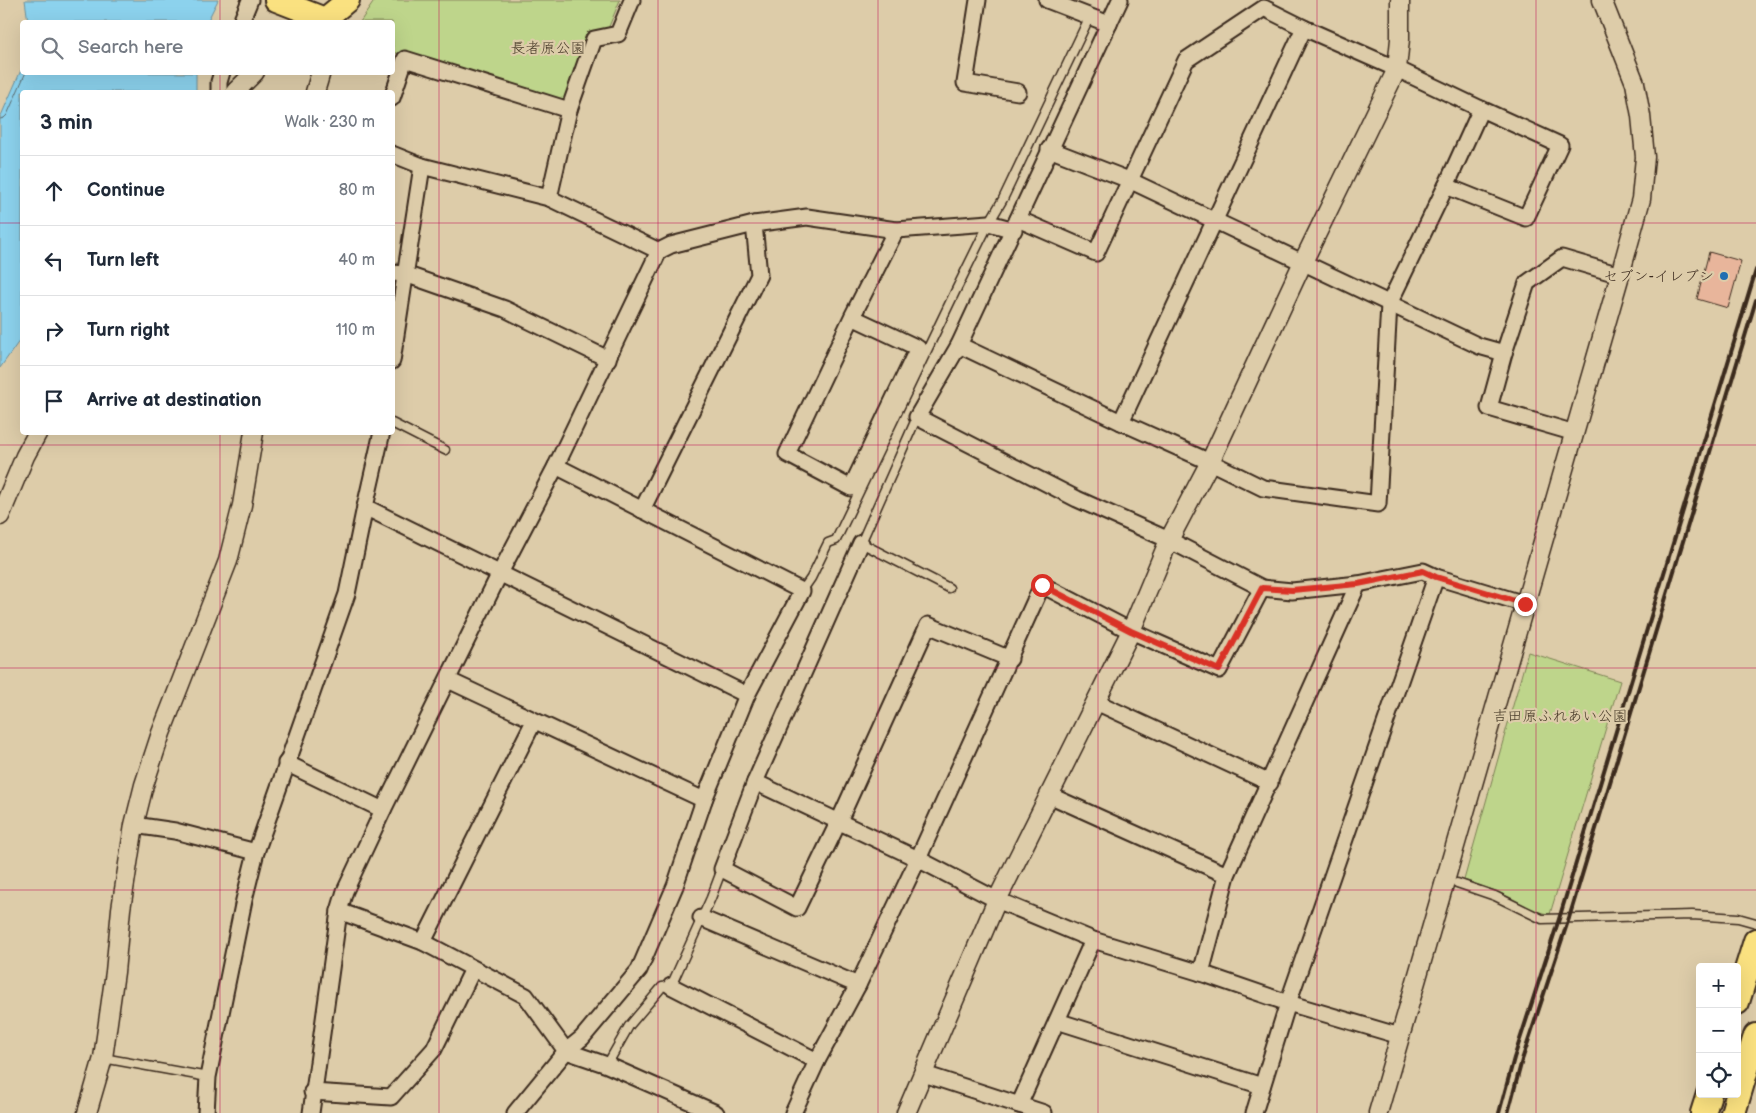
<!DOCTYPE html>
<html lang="en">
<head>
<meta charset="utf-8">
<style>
  :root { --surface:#fff; --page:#f6f6f7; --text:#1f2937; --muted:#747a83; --line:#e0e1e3 }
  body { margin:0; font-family:"Balsamiq Sans","Klee One",sans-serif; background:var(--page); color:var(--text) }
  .controls { position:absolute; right:15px; bottom:15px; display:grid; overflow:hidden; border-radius:5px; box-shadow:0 5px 20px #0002 }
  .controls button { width:45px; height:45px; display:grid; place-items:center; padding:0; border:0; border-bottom:1px solid var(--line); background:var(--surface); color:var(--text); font:25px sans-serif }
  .stop { position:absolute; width:15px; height:15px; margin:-11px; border:4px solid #d93025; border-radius:50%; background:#fff }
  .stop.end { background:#d93025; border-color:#fff; box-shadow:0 1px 5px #0008 }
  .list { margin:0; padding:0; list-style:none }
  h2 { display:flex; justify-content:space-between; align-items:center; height:65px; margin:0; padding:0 20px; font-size:21px }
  h2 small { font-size:16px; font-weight:400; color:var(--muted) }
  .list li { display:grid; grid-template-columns:32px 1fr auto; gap:15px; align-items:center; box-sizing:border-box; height:70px; padding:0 20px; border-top:1px solid var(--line) }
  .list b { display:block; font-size:19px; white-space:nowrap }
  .list em { font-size:16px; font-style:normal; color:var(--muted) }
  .icon { flex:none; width:28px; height:28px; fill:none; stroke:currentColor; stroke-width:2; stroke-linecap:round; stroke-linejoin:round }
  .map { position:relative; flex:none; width:1756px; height:1113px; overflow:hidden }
  .search { position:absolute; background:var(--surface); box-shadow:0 5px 20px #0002; left:20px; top:20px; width:375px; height:55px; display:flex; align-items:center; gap:12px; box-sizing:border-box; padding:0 18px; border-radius:5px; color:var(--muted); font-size:19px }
  .panel { position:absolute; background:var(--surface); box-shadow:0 5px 20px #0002; left:20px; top:90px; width:375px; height:345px; border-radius:5px }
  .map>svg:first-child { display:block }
</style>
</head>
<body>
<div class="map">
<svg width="1756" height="1113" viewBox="0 0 1756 1113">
  <rect width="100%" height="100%" fill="#ddcca9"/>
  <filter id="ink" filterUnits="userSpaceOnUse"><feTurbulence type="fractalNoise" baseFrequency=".02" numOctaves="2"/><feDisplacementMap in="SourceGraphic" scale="10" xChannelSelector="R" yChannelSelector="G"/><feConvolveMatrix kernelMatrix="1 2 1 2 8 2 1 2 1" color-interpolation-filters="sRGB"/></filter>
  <g filter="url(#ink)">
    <g fill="#bed58b" stroke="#7c8054">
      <path d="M375,0H620L579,99L569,104L393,52L392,22H360Z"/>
      <path d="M1528,652L1620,681L1550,914C1534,913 1524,904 1509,897C1495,890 1479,885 1464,880Z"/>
    </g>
    <g fill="#8cd2ed" stroke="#6c8f9a">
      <path d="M25,0H218L207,22H28Z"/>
      <path d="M22,68V72L196,73V92H22V337L0,368V118Z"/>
    </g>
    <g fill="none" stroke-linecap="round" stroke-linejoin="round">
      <path stroke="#5b6d71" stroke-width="1" d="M0,119L4,118L7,115L26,72"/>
    </g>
    <path fill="#e8b59b" stroke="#3b2a1e" d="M1709,252L1741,261L1728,308L1697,299Z"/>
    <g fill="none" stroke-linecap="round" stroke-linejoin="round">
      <g stroke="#3b2a1e" stroke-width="11">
        <g id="service">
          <path d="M917,417L861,543L949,588"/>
          <path d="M392,423L445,450"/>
          <path d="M802,591L811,578L828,543L836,540L955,292L989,223L1003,199L1090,16"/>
          <path d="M1457,883L1495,896L1542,919L1692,915L1738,918L1756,923"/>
          <path d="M103,1058L208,1077"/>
          <path d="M607,1065L629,1026L662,987L671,986L711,898L722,869"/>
        </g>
      </g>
      <g stroke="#3b2a1e" stroke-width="19">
        <g id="minor">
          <path d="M978,0L965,83L1018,92"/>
          <path d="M1047,0L1109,24"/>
          <path d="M1120,0L959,345L917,417L1077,499L1169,540L1262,588L1292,591L1358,584L1423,571L1436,577L1525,604"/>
          <path d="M241,22L250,0"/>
          <path d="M219,92V82L222,72"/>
          <path d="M392,98L405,59L569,110L549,198"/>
          <path d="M569,110L594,39L618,34L632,0"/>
          <path d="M1049,149L1129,180L1479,346L1504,353"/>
          <path d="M392,154L422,166L549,198L659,251"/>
          <path d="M1446,186L1526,218L1560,145L1481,109"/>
          <path d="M392,273L405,274L505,309L608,359"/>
          <path d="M852,317L918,348L851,488L787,454L852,317L896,230"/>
          <path d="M959,345L1121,422L1210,462L1263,488L1378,504L1389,304L1446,186L1481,109L1397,69L1304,28L1264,8L1186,60L1096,253L1018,219"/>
          <path d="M392,361L422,166"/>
          <path d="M1121,422L1304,28"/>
          <path d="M1575,433L1489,408L1504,353L1527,283L1562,258L1620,275"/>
          <path d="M365,507L747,695"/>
          <path d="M642,510L759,275L754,224"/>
          <path d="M861,543L755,782L722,869L797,908L839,821L928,625L1010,659"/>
          <path d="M448,680L704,800"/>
          <path d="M1096,702L1270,783"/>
          <path d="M286,763L383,810"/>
          <path d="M755,782L918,859L997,900L1093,940L1201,973L1288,1003L1400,1036"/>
          <path d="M1049,795L1227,875"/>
          <path d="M134,825L175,831L256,852"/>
          <path d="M339,911L423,942L526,996L566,1051L607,1065L716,1113"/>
          <path d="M701,918L858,985"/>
          <path d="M423,942L534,721"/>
          <path d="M1201,973L1227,875L1358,584"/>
          <path d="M671,986L817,1061"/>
          <path d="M1057,1021L1262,1086"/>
          <path d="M924,1074L1044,1113"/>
          <path d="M312,1092L391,1097L434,1049L473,969"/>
          <path d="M1019,1105L1093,940"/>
          <path d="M206,1113L208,1077L244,900L256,852L347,594L365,507L382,432"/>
          <path d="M311,1113L339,911L345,891L383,810L500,573L556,466L659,251L671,245L754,224L807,217L896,230L989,223L1014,230"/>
          <path d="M515,1113L566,1051L582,1038L639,970L675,886L704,800L747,695L802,591L556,466"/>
          <path d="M793,1113L817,1061L858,985L918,859L1042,585L1131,631L1219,670L1262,588"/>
          <path d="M1254,1113L1288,1003L1436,577"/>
        </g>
      </g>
      <g stroke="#3b2a1e" stroke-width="21">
        <g id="tertiary">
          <path d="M235,92L255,72"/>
          <path d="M315,92L321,72"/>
          <path d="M0,516L25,456L38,432"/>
          <path d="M87,1113L103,1058L115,972L121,909L134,825L144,785L161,733L228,561L242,505L254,432"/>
          <path d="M906,1113L997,900L1131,631L1169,540L1210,462L1303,262L1397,69L1400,39V0"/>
          <path d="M1378,1113L1620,275L1641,199L1645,157L1641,116L1635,83L1602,0"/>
        </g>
      </g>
      <g stroke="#3b2a1e" stroke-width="26">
        <path id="primary" d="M276,0L325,19L348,0"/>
      </g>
      <g stroke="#3b2a1e" stroke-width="28">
        <g id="trunk">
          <path d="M1737,1002L1756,941"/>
          <path d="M1703,1113L1709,1094"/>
          <path d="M1733,1113L1756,1036"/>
        </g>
      </g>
      <use href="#service" stroke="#ddcca9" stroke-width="8"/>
      <use href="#minor" stroke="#ddcca9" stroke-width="15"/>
      <use href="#tertiary" stroke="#ddcca9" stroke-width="18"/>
      <use href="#primary" stroke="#fae180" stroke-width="22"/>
      <use href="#trunk" stroke="#fae180" stroke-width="24"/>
      <g stroke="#3b2a1e" stroke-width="4">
        <path d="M1499,1113L1514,1058L1559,919L1756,270"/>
        <path d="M1508,1113L1522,1060L1569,918L1756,300"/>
      </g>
    </g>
  </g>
  <g fill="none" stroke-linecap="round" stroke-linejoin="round" filter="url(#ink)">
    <path stroke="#d93025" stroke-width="6" d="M1042,585L1131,631L1219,670L1262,588L1292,590L1358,584L1423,571L1436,577L1525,604"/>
  </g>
  <path fill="none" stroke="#c2185b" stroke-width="1" stroke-opacity="0.55" d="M220,0V22M439,0V1113M658,0V1113M878,0V1113M1098,0V1113M1317,0V1113M1536,0V1113M220,72V92M0,223H22M392,223H1756M220,432V1113M0,445H1756M0,668H1756M0,890H1756"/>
  <circle fill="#1f6fb2" stroke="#ddcca9" stroke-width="2" cx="1724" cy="276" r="5"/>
  <g text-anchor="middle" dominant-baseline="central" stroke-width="4.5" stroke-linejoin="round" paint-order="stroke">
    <g font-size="15" fill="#483b29" stroke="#ddcca9">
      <text x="548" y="48">長者原公園</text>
      <text x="1560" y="716">吉田原ふれあい公園</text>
    </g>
    <g font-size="15" fill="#3b2a1e" stroke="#ddcca9" text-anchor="end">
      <text x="1714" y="276">セブン-イレブン</text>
    </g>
  </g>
</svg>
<div class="controls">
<button>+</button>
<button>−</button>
<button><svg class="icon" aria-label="locate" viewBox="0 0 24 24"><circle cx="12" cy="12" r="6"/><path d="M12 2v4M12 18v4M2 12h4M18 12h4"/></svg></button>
</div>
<div class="stop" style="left:1042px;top:585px"></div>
<div class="stop end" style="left:1525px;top:604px"></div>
<div class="search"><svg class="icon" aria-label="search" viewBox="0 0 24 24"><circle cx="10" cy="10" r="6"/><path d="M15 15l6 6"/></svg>Search here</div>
<section class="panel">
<h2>3 min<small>Walk · 230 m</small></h2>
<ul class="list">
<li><svg class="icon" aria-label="ahead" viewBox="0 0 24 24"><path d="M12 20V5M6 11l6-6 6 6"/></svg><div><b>Continue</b></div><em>80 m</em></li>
<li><svg class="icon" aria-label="left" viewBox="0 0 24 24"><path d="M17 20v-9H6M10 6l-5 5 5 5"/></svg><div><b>Turn left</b></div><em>40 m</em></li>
<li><svg class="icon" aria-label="right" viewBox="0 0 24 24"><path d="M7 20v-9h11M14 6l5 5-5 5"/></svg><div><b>Turn right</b></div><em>110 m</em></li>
<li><svg class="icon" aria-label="arrive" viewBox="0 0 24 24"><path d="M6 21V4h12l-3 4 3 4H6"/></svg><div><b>Arrive at destination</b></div></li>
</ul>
</section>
</div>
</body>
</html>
